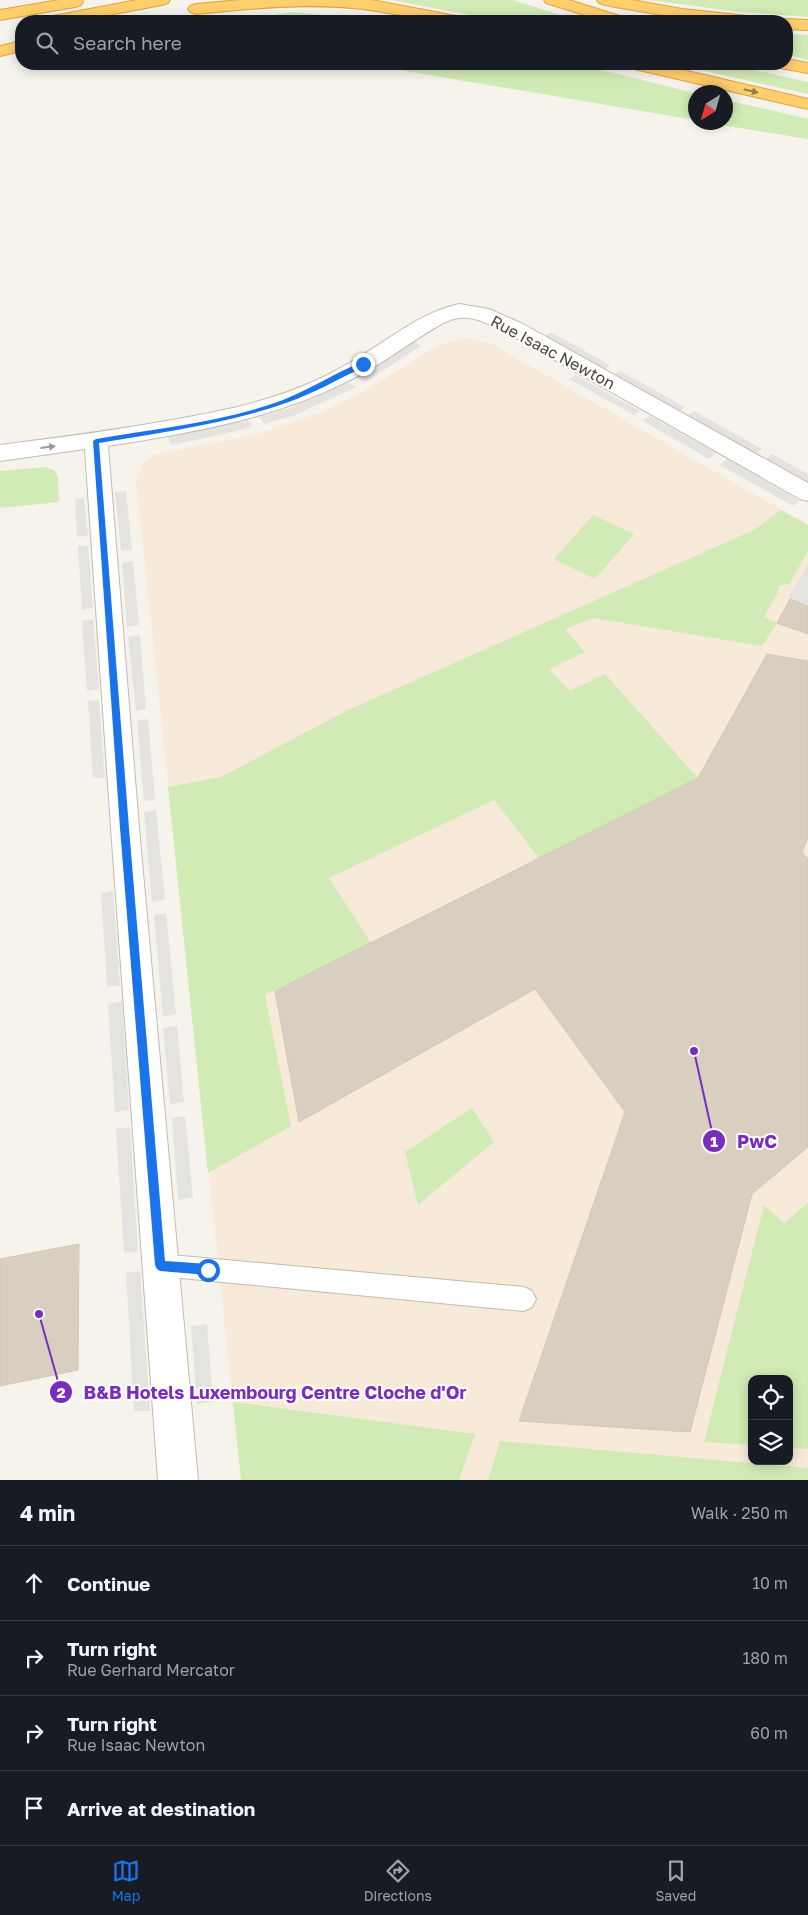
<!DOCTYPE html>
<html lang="en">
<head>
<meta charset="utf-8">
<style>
  :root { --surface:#171b24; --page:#20242c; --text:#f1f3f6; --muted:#9ea1a6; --line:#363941; --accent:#1a73e8 }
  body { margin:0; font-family:"Golos Text",sans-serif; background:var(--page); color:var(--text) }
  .controls { position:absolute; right:15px; bottom:15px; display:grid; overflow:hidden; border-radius:10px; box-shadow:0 2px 12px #0003 }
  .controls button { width:45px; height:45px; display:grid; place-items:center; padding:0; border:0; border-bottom:1px solid var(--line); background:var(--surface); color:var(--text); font:25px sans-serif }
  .compass { position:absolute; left:688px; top:85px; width:45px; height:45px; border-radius:50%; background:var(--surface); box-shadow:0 2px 12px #0003; rotate:217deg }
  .stop { position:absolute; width:15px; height:15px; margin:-11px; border:4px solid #1a73e8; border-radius:50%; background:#fff }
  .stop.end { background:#1a73e8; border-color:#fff; box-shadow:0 1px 5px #0008 }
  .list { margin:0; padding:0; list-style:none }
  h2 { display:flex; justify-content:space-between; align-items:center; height:65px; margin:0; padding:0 20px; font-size:21px }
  h2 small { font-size:16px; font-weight:400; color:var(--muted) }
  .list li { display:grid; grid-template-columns:32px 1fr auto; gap:15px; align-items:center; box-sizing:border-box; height:75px; padding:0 20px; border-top:1px solid var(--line) }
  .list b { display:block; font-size:19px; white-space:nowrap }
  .list p { margin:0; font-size:16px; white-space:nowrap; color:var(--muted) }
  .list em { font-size:16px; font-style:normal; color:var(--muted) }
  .icon { flex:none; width:28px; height:28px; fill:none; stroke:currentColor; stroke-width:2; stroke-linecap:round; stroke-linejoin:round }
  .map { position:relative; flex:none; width:808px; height:1480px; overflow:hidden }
  .search { position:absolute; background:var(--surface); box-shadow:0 2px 12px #0003; left:15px; right:15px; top:15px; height:55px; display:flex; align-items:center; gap:12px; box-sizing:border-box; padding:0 18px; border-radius:20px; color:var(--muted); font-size:19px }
  .sheet { height:365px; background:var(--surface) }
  nav { display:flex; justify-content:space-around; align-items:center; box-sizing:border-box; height:70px; border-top:1px solid var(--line); background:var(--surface); font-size:14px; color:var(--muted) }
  nav a { display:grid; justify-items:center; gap:2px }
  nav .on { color:var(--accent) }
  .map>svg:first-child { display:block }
</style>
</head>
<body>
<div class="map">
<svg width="808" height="1480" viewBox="0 0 808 1480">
  <rect width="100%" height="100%" fill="#f6f3ec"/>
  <path fill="#f7ead8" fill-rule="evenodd" d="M464,338L492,344L808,525V1480H241L136,481L144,462L154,455L258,434L319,413L371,387L437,346ZM752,1379H789V1461H752Z"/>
  <g fill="#d2eab5">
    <path d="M392,0H513L579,21H500Z"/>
    <path d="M649,0H808V17L740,12Z"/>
    <path d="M291,12L380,21H381H241Z"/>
    <path d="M787,34L808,35V60L787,55Z"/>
    <path d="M364,64H577L695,93V120Z"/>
    <path d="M673,64H729L808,82V94Z"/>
    <path d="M726,100L808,119V139L709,123L726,122Z"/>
    <path d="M45,467L54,470L58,477L59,502L0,508V471Z"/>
    <path d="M781,510L808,525V551L789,584L779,586L778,592L764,617L777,623L762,646L593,618L565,629L585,652L549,669L570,691L605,674L698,778L539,858L494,800L329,878L371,943L265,995L291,1126L208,1173L168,787L221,777L348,710L754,530Z"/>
    <path d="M593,515L634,534L595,579L554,559Z"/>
    <path d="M472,1108L494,1142L418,1205L405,1152Z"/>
    <path d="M808,1203V1449L789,1448V1379H752V1445L704,1442L764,1205L784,1223Z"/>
    <path d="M233,1402L475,1434L459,1480H241Z"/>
    <path d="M500,1441L808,1468V1480H488Z"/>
  </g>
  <g fill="#e5e3e0">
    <path d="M551,332L610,365L604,370L544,336Z"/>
    <path d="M413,341L421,346L365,382L357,377Z"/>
    <path d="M620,371L685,407L679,412L613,375Z"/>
    <path d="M575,375L640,411L634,415L569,379Z"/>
    <path d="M347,382L356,387L293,416L264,424L259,417L290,408Z"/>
    <path d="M694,411L762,449L756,454L687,416Z"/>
    <path d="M649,416L716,453L709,459L643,421Z"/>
    <path d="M248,420L252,427L215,436L171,445L168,437Z"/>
    <path d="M772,454L808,474V483L766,459Z"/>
    <path d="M727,459L799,500L793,506L720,465Z"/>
    <path d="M126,491L132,550L121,551L115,492Z"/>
    <path d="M84,498L88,536L77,537L75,499Z"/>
    <path d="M88,545L93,608L82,610L78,546Z"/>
    <path d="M133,561L139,625L127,627L122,563Z"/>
    <path d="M808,564V605L788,598Z"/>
    <path d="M93,619L99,689L87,691L82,621Z"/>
    <path d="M140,635L146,709L136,711L128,637Z"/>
    <path d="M99,700L105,777L93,778L88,701Z"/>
    <path d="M148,719L155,800L144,801L137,720Z"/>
    <path d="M156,810L165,899L152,902L144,812Z"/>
    <path d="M113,891L120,985L107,987L101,893Z"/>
    <path d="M166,913L176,1014L163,1017L154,915Z"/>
    <path d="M122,1001L129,1110L115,1112L108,1004Z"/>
    <path d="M177,1026L184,1102L170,1104L163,1028Z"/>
    <path d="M185,1116L193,1197L178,1200L172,1118Z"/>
    <path d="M130,1127L138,1251L124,1253L116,1129Z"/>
    <path d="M140,1271L150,1411H134L126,1273Z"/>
    <path d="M207,1324L213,1402L197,1404L191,1326Z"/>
  </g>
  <g fill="#d8cfc1" stroke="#d3c7b4">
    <path d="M790,599L808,606V634L777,623Z"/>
    <path d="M767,654L808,661V838L802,852L808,859V1147L752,1194L690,1432L519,1421L625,1112L535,989L299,1122L275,991L698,778Z"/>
    <path d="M79,1244L78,1370L0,1386V1259Z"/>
  </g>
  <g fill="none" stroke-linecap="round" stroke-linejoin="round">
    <g stroke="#c2bbae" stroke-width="2">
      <path id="service" d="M160,1254L524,1287L532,1291L536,1299L532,1307L524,1311L160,1276L152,1273L149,1265L152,1257Z"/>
    </g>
    <g stroke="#c2bbae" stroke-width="2">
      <path id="minor" d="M459,304L489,309L523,324L808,483V501L800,499L509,334C485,323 470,311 445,322C412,340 384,364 350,380C274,419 191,433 108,446L139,828L198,1480H158L111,828L85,449L0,461V445C55,438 111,431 166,421C211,413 255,405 298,388C318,380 338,370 356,359C390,339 419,313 459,304Z"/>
    </g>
    <g stroke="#e0a43c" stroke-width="2">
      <g id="motorway">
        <path d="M59,0H82L83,2L81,5L75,7L0,20V10Z"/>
        <path d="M137,0H170L168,3L162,5L77,21H45L47,18L53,16Z"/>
        <path d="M240,0H371L467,18L469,21C430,24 391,11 352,8C300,3 248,9 196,14L190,12L188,9L190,6L196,4Z"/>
        <path d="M544,0H569L626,18L628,21H604L546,3Z"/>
        <path d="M597,0H632L682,9L748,16L754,18L756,21C705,24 655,14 605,5L599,3Z"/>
        <path d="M787,19L808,20V30L787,29V21H781Z"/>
        <path d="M21,41V51L0,56V46Z"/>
        <path d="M787,59L808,63V73L780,68L778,64H787Z"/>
        <path d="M628,64H657L808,99V109L630,68Z"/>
      </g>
    </g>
    <use href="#service" fill="#fff" fill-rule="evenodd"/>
    <use href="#minor" fill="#fff" fill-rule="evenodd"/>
    <use href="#motorway" fill="#ffcf6e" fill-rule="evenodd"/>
  </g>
  <defs><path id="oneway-solid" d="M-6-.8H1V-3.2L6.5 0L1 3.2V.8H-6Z" transform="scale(1.25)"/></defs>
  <use fill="#937c4e" href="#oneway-solid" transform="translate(751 91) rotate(13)"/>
  <use fill="#9c9892" href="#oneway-solid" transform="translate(48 447) rotate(-7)"/>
  <path fill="#1a73e8" d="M363,362L366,364V366C340,378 313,394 286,403C226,424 162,432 99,443L129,828L165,1261L208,1264L212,1266L214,1270L212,1273L208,1275L160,1271L157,1269L155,1265L120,828L93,441L96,439C158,428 224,422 283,400C311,389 336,372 363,362Z"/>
  <g text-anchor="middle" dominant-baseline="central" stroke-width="4" stroke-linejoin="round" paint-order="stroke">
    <g font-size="16" fill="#4b4439" stroke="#fff">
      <text transform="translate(553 352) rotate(28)">Rue Isaac Newton</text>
    </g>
  </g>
  <path fill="none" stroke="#7b2cbf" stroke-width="2" d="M694 1051L714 1141M39 1314L61 1392"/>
  <g fill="#7b2cbf" stroke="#fff" stroke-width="2">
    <circle cx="694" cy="1051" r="5"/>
    <circle cx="39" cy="1314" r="5"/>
    <circle cx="714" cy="1141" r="12"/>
    <circle cx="61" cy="1392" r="12"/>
  </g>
  <g font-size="15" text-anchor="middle" font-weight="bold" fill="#fff">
    <text x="714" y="1147">1</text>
    <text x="61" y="1398">2</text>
  </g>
  <g font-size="18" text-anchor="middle" font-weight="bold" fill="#7b2cbf" stroke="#fff" stroke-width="4" stroke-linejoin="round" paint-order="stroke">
    <text x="757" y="1148">PwC</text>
    <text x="275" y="1399">B&amp;B Hotels Luxembourg Centre Cloche d'Or</text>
  </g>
</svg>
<div class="controls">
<button><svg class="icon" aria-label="locate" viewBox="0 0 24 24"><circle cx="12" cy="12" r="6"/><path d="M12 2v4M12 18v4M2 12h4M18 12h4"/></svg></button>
<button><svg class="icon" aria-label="layers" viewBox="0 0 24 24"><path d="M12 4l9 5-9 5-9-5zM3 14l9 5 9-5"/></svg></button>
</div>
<svg class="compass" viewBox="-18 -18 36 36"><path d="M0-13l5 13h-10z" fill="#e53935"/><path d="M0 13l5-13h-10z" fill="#9ea1a6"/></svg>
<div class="stop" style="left:208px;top:1270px"></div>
<div class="stop end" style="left:363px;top:364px"></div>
<div class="search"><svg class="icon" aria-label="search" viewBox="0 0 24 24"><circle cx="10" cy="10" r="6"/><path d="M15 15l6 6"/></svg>Search here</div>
</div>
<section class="sheet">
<h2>4 min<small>Walk · 250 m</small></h2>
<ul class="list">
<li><svg class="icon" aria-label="ahead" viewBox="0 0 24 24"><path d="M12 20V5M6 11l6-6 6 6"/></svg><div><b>Continue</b></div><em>10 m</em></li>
<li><svg class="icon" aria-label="right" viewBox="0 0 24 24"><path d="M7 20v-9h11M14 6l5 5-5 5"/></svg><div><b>Turn right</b><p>Rue Gerhard Mercator</p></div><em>180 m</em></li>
<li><svg class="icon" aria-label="right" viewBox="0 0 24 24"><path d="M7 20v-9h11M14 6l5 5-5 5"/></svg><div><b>Turn right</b><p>Rue Isaac Newton</p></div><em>60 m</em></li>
<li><svg class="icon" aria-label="arrive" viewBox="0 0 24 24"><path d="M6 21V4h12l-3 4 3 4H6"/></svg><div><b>Arrive at destination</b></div></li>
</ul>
</section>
<nav>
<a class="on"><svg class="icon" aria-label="map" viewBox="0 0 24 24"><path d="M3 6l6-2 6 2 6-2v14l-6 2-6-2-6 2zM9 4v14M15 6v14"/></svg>Map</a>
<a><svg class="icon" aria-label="directions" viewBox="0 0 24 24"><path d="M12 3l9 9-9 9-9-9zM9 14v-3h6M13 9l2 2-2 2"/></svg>Directions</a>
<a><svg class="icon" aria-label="saved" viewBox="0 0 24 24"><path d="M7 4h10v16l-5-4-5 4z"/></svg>Saved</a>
</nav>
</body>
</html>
